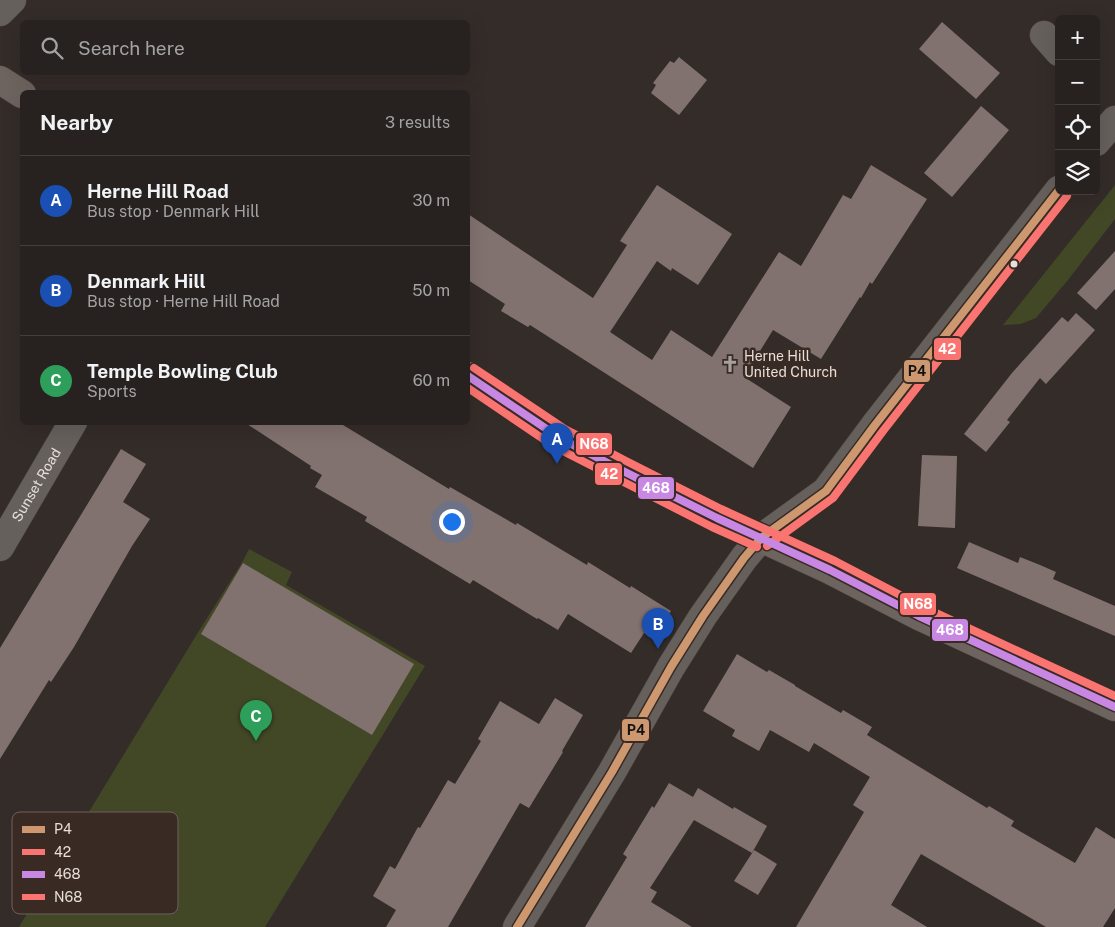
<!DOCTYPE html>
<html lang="en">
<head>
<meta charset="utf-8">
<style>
  :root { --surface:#27211f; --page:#332e2c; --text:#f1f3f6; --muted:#a4a3a4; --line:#433e3d; --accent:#a9a09c }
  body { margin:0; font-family:"Public Sans",sans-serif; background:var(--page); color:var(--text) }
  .controls { position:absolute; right:15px; top:15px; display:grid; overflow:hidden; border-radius:8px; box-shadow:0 5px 20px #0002 }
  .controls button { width:45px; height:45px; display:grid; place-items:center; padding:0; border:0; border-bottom:1px solid var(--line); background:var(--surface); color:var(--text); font:25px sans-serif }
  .you { position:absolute; left:451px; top:521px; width:18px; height:18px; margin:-12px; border:4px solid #fff; border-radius:50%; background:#1a73e8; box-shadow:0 0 0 8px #1a73e833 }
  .badge { display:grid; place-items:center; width:32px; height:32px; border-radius:50%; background:var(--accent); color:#fff; font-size:16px; font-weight:700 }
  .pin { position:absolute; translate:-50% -41px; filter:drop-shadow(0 1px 2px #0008) }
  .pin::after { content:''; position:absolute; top:26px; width:18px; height:15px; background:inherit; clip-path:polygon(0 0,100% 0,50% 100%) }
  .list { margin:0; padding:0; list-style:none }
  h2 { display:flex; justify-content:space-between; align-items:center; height:65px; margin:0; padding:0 20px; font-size:21px }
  h2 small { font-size:16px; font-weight:400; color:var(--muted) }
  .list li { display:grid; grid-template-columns:32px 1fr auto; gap:15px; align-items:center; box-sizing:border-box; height:90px; padding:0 20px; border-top:1px solid var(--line) }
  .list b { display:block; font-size:19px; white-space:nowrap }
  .list p { margin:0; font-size:16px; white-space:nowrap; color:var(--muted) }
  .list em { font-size:16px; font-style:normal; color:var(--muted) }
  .icon { flex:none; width:28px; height:28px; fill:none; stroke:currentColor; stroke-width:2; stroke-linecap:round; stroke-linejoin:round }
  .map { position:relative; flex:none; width:1115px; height:927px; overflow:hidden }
  .search { position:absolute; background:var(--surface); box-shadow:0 5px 20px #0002; left:20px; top:20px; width:450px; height:55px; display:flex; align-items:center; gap:12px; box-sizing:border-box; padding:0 18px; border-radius:8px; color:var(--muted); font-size:19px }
  .panel { position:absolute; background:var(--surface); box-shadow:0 5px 20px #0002; left:20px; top:90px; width:450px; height:335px; border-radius:8px }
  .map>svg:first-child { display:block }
</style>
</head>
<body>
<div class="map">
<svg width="1115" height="927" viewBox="0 0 1115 927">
  <rect width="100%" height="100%" fill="#342c29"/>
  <g fill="#424726">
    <path d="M1115,185V219L1068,280L1036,318L1021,324L1003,325Z"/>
    <path d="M249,549L292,572L286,585L425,666L265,927H19L197,634L243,561Z"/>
  </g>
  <g fill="#82726f">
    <path d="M942,22L1000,73L976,99L919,49Z"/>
    <path d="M679,57L707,80L679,115L651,93L656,85L653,83L670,61L674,63Z"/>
    <path d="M981,106L1009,130L952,197L924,173Z"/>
    <path d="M871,165L927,199L872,284L870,282L861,298L860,297L821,359L773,330L744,377L791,407L753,468L530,325L528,327L501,311L505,304L468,280V214L593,298L627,245L620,241L657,185L732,234L698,285L672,268L671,271L657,261L610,332L652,360L671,330L712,357L779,252L801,266L843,195L851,199Z"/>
    <path d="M1115,251V289L1096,310L1077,293Z"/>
    <path d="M1076,313L1095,330L1046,384L1040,378L1007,420L1010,422L986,452L964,434L1012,373L1062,317L1068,322Z"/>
    <path d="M244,422H338L449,489L450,487L516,525L517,523L587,565L588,562L630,588L631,586L671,611L654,639L644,633L631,653L568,614L558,630L538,618L537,619L473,580L470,584L365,521L367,517L315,487L322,475L310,468L311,466Z"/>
    <path d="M121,449L146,464L123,502L150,519L132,546L74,647L51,682L49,680L0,759V648Z"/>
    <path d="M922,455L957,456L955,528L918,526Z"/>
    <path d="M969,542L1018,563L1020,557L1040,565L1056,572L1053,579L1115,606V636L957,568Z"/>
    <path d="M243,563L414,664L372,735L201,634Z"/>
    <path d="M737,654L767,672L769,670L795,685V686L841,713L843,710L872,727L867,735L987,808L989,806L1014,821L1011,826L1075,863L1096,827L1115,839V908L1103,927H1046L921,854L891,905L927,927H796L864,812L853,805L870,777L814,743L809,752L770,730L759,751L732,736L735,730L703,711Z"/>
    <path d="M555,698L583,715L562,751L563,752L529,808L520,803L448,927H386L396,910L373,896L390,866L395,869L418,827L420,828L448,780L455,784L481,741L478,739L500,701L539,724Z"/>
    <path d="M669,783L693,797L698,788L733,809L734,807L767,826L752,853L694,820L650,888L657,892L651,902L692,927H585L627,857L623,854L652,806L654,808Z"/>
    <path d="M754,850L777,864L758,895L734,881Z"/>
  </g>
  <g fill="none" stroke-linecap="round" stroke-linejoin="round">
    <g stroke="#514a47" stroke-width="29">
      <g id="minor">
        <path d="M0,12L12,0"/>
        <path d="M1044,35L1059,52"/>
        <path d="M1096,142L1115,120"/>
        <path id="s1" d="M0,547L73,422"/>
        <path d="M517,927L612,772L671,667L703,616L744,558L761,538L826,491L875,425L1059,190"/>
      </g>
    </g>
    <g stroke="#514a47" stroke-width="29">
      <g id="major">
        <path d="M0,80L22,94"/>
        <path d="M468,376L560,438L621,470L717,518L830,570L919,616L1115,707"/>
      </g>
    </g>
    <use href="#minor" stroke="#66605d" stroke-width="28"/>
    <use href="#major" stroke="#6d645f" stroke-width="28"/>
    <g stroke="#392b24" stroke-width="11">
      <path id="bus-1" d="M517,927L612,772L671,667L703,616L744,558L761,538L826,491L875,425L1059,190"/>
    </g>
    <g stroke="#392b24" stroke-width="11">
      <g id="bus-2">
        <path d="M468,388L555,447L712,527L757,547"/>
        <path d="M767,546L833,498L883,431L1067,196"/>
      </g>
    </g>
    <g stroke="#392b24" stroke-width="11">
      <path id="bus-3" d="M468,376L560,438L621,470L717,518L830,570L919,616L1115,707"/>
    </g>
    <g stroke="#392b24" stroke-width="11">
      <path id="bus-4" d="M474,368L565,429L626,461L721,509L835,561L923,607L1115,696"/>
    </g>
    <use href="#bus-1" stroke="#cd976f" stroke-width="8"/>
    <use href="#bus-2" stroke="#fa7571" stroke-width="8"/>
    <use href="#bus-3" stroke="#c787e3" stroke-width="8"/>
    <use href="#bus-4" stroke="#fa7571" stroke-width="8"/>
  </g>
  <defs>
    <g id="church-bare" transform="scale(1.35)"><path d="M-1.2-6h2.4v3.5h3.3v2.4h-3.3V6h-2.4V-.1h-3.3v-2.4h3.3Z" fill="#a9a09c" stroke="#392b24" stroke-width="2.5" paint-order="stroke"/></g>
  </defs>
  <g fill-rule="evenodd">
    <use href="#church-bare" x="730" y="364"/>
  </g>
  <circle fill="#e8dfda" stroke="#392b24" stroke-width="2" cx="1014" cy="264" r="4.5"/>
  <g text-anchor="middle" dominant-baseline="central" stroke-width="5" stroke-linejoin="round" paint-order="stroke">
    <g font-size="14" fill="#e8dfda" stroke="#392b24" text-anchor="start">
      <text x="744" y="356">Herne Hill<tspan x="744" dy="16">United Church</tspan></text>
    </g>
    <g font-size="14" fill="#e8dfda" stroke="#392b24">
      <text stroke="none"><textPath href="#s1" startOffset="72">Sunset Road</textPath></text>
    </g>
  </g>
  <rect x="12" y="812" width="166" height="102" rx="8" fill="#392b24" stroke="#6e615b" stroke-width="1"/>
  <rect x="22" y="826" width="23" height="7" fill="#cd976f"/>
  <rect x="22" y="849" width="23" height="6" fill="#fa7571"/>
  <rect x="22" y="871" width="23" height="7" fill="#c787e3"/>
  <rect x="22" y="894" width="23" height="6" fill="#fa7571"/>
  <g font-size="14" fill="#e8dfda">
    <text x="54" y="834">P4</text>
    <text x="54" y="857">42</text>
    <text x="54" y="879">468</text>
    <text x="54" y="902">N68</text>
  </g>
  <g stroke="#392b24" stroke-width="2">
    <rect x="933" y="337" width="29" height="24" rx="5" fill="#fa7571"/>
    <rect x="903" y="359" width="28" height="24" rx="5" fill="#cd976f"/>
    <rect x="575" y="432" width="38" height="24" rx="5" fill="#fa7571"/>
    <rect x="594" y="462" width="29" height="24" rx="5" fill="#fa7571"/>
    <rect x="637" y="476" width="38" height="24" rx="5" fill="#c787e3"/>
    <rect x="899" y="592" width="38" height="24" rx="5" fill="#fa7571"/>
    <rect x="931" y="618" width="38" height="24" rx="5" fill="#c787e3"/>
    <rect x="621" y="718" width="29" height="24" rx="5" fill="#cd976f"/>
  </g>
  <g font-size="14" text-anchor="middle" font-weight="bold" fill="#fff">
    <text x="947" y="354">42</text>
    <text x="594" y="449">N68</text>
    <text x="609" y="479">42</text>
    <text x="656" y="493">468</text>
    <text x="918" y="609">N68</text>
    <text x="950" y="635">468</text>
  </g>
  <g font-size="14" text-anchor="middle" font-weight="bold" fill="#111">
    <text x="917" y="376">P4</text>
    <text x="636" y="735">P4</text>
  </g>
</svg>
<div class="controls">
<button>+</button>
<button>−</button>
<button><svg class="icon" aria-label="locate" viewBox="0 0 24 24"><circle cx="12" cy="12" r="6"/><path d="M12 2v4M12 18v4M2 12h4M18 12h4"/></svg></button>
<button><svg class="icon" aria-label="layers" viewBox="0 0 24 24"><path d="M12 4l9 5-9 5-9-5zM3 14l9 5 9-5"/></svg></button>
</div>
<div class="you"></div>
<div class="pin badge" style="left:557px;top:464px;background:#1a4fb4">A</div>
<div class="pin badge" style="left:658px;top:649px;background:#1a4fb4">B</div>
<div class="pin badge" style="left:256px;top:741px;background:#2e9e5b">C</div>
<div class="search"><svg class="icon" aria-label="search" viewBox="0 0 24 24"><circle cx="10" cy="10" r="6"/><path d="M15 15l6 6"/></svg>Search here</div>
<section class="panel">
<h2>Nearby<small>3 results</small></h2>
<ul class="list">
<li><span class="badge" style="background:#1a4fb4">A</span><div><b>Herne Hill Road</b><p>Bus stop · Denmark Hill</p></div><em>30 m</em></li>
<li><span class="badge" style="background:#1a4fb4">B</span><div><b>Denmark Hill</b><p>Bus stop · Herne Hill Road</p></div><em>50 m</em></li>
<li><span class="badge" style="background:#2e9e5b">C</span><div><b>Temple Bowling Club</b><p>Sports</p></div><em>60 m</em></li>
</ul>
</section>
</div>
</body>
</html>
